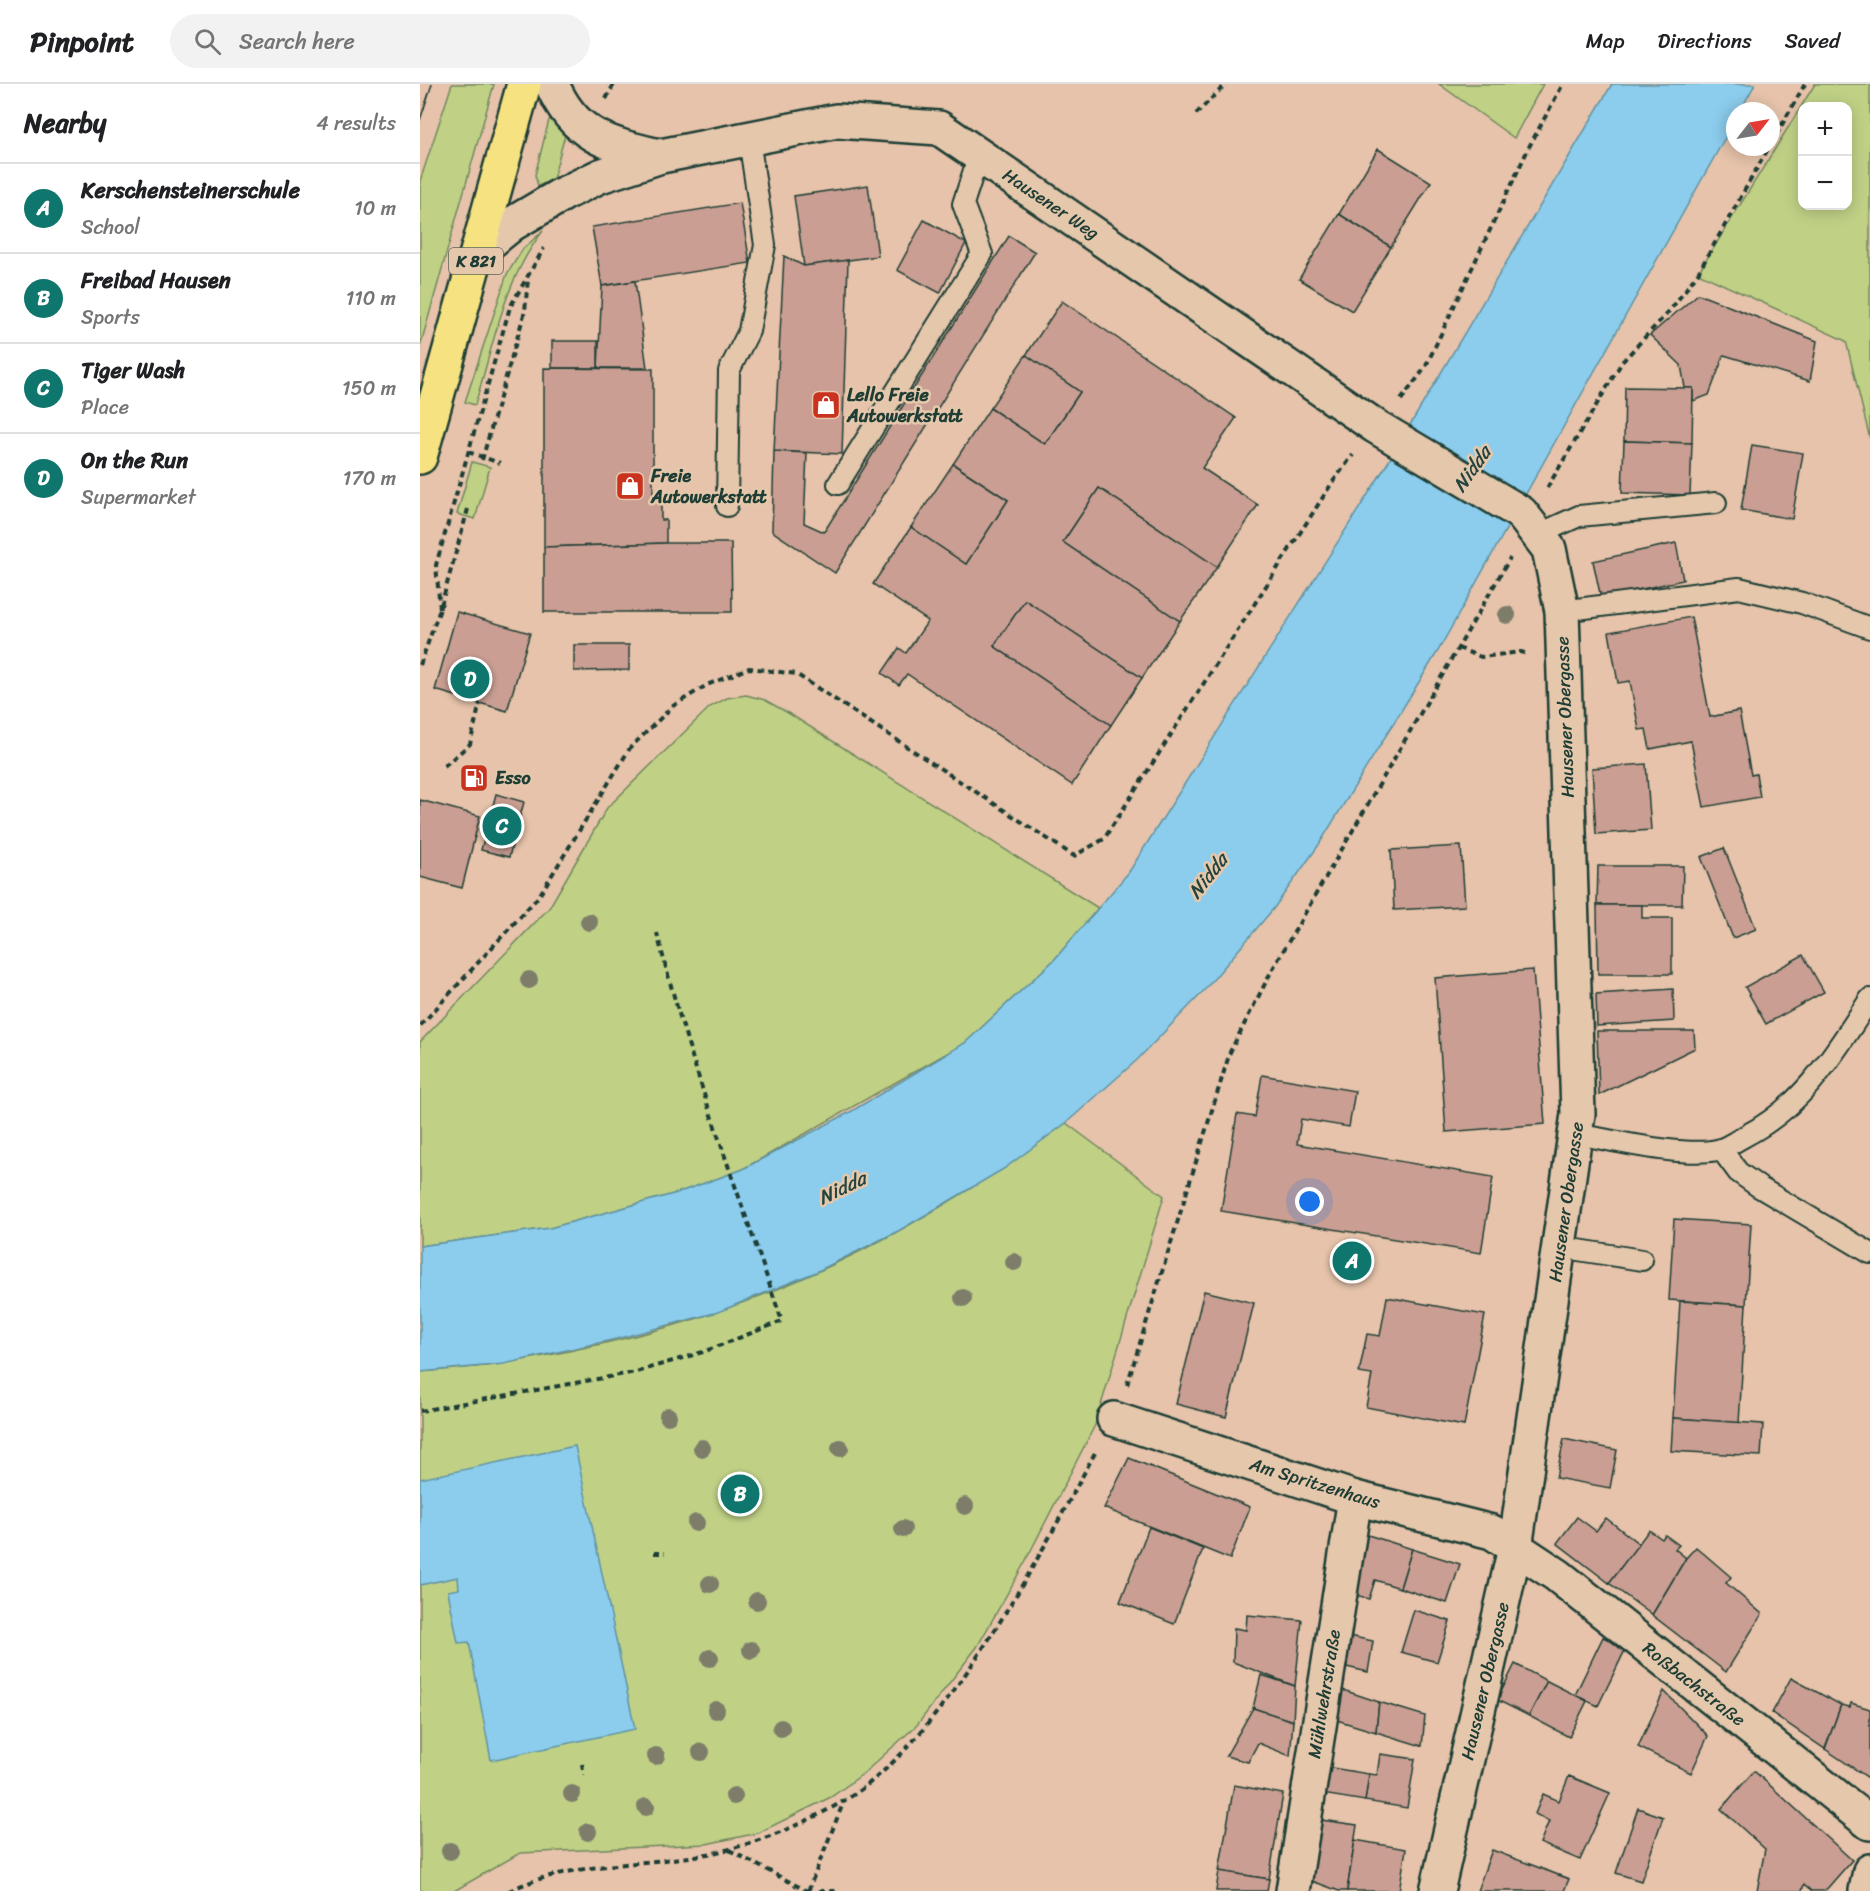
<!DOCTYPE html>
<html lang="en">
<head>
<meta charset="utf-8">
<style>
  :root { --surface:#fff; --page:#f2f2f2; --text:#202124; --muted:#757577; --line:#e0e0e0; --accent:#0f766e }
  body { margin:0; font-family:Sriracha,sans-serif; background:var(--page); color:var(--text) }
  .controls { position:absolute; right:18px; top:18px; display:grid; overflow:hidden; border-radius:12px; box-shadow:0 3px 15px #0003 }
  .controls button { width:54px; height:54px; display:grid; place-items:center; padding:0; border:0; border-bottom:2px solid var(--line); background:var(--surface); color:var(--text); font:30px sans-serif }
  .compass { position:absolute; left:1306px; top:18px; width:54px; height:54px; border-radius:50%; background:var(--surface); box-shadow:0 3px 15px #0003; rotate:59deg }
  .you { position:absolute; left:890px; top:1118px; width:21px; height:21px; margin:-15px; border:4px solid #fff; border-radius:50%; background:#1a73e8; box-shadow:0 0 0 9px #1a73e833 }
  .badge { display:grid; place-items:center; width:39px; height:39px; border-radius:50%; background:var(--accent); color:#fff; font-size:20px; font-weight:700 }
  .pin { position:absolute; translate:-50% -50%; border:3px solid #fff; box-shadow:0 2px 6px #0006 }
  .list { margin:0; padding:0; list-style:none }
  h2 { display:flex; justify-content:space-between; align-items:center; height:78px; margin:0; padding:0 24px; font-size:26px }
  h2 small { font-size:20px; font-weight:400; color:var(--muted) }
  .list li { display:grid; grid-template-columns:39px 1fr auto; gap:18px; align-items:center; box-sizing:border-box; height:90px; padding:0 24px; border-top:2px solid var(--line) }
  .list b { display:block; font-size:22px; white-space:nowrap }
  .list p { margin:0; font-size:20px; white-space:nowrap; color:var(--muted) }
  .list em { font-size:20px; font-style:normal; color:var(--muted) }
  .icon { flex:none; width:33px; height:33px; fill:none; stroke:currentColor; stroke-width:2; stroke-linecap:round; stroke-linejoin:round }
  .map { position:relative; flex:none; width:1450px; height:1807px; overflow:hidden }
  header { display:flex; align-items:center; gap:36px; box-sizing:border-box; height:84px; padding:0 30px; background:var(--surface); border-bottom:2px solid var(--line) }
  header strong { font-size:28px }
  nav { display:flex; gap:33px; margin-inline-start:auto; font-size:21px }
  .search { width:420px; height:54px; background:var(--page); display:flex; align-items:center; gap:15px; box-sizing:border-box; padding:0 21px; border-radius:33px; color:var(--muted); font-size:22px }
  main { display:flex }
  aside { flex:1; background:var(--surface) }
  .map>svg:first-child { display:block }
</style>
</head>
<body>
<header>
<strong>Pinpoint</strong>
<div class="search"><svg class="icon" aria-label="search" viewBox="0 0 24 24"><circle cx="10" cy="10" r="6"/><path d="M15 15l6 6"/></svg>Search here</div>
<nav><a>Map</a><a>Directions</a><a>Saved</a></nav>
</header>
<main>
<aside>
<h2>Nearby<small>4 results</small></h2>
<ul class="list">
<li><span class="badge">A</span><div><b>Kerschensteinerschule</b><p>School</p></div><em>10 m</em></li>
<li><span class="badge">B</span><div><b>Freibad Hausen</b><p>Sports</p></div><em>110 m</em></li>
<li><span class="badge">C</span><div><b>Tiger Wash</b><p>Place</p></div><em>150 m</em></li>
<li><span class="badge">D</span><div><b>On the Run</b><p>Supermarket</p></div><em>170 m</em></li>
</ul>
</aside>
<div class="map">
<svg width="1450" height="1807" viewBox="0 0 1450 1807">
  <rect width="100%" height="100%" fill="#e6c3aa"/>
  <filter id="ink" filterUnits="userSpaceOnUse"><feTurbulence type="fractalNoise" baseFrequency=".0167" numOctaves="2"/><feDisplacementMap in="SourceGraphic" scale="12" xChannelSelector="R" yChannelSelector="G"/><feConvolveMatrix kernelMatrix="1 2 1 2 8 2 1 2 1" color-interpolation-filters="sRGB"/></filter>
  <g filter="url(#ink)">
    <g fill="#c0d186" stroke="#70875d" stroke-width="1.5" fill-rule="evenodd">
      <path d="M32,0H74L0,263V97Z"/>
      <path d="M1019,0H1123L1094,54Z"/>
      <path d="M1395,0H1450V355L1426,257L1278,189ZM1382,22H1428V122H1382Z"/>
      <path d="M133,34L145,51L133,95L118,102L115,91L129,36Z"/>
      <path d="M123,147C84,196 73,262 55,321L45,318L87,190L103,165Z"/>
      <path d="M52,378L70,383L55,435L37,430Z"/>
      <path d="M326,611L345,616L368,629L678,824L634,876L545,959L321,1086L257,1109L130,1144L0,1162V958L129,824L187,724L290,623L307,614Z"/>
      <path d="M646,1039L744,1112L675,1341L605,1478L557,1563L497,1641L444,1689L411,1713L338,1749L286,1760L100,1769L34,1807H0V1288C28,1285 58,1284 86,1279C154,1267 233,1250 299,1227C423,1185 540,1117 646,1039Z"/>
    </g>
    <g fill="#8ccded" stroke="#6093a3" stroke-width="1.5">
      <path d="M1192,0H1335L1320,27H1315V36L1018,567L898,762L854,824L781,910L717,976L646,1039L585,1084L480,1146L396,1188L298,1228L196,1255L84,1280L0,1288V1162L130,1144L257,1109L321,1086L432,1027L545,959L634,876L709,788L736,745L964,385Z"/>
      <path d="M155,1362L215,1645L71,1676L49,1558L38,1559L28,1507L39,1505L38,1493L0,1501V1395Z"/>
    </g>
    <g fill="#ca9e92" stroke="#1f3d34" stroke-width="1.5">
      <path d="M958,65L1011,98L971,163L919,130Z"/>
      <path d="M448,101L458,172L384,182L374,112Z"/>
      <path d="M320,119L330,179L182,202L172,143Z"/>
      <path d="M919,130L971,163L932,227L879,195Z"/>
      <path d="M504,136L546,159L520,209L477,186Z"/>
      <path d="M589,152L615,168L415,489L352,447L354,367L387,369L384,439L404,448Z"/>
      <path d="M364,172L384,182L428,176L422,370L354,367Z"/>
      <path d="M215,197L227,284H178L182,202Z"/>
      <path d="M1278,210L1397,257L1390,297L1304,271L1289,311L1273,317V304H1265L1261,281L1230,251Z"/>
      <path d="M642,217L816,334L782,384L838,421L797,483L679,404L643,458L760,537L722,594L605,516L574,562L691,641L652,701L487,590L479,601L462,589L479,564L486,569L508,537L453,500L491,443L546,480L588,416L533,380L570,324L625,360L660,308L606,271Z"/>
      <rect x="132" y="257" width="46" height="27"/>
      <path d="M606,271L660,308L625,360L570,324Z"/>
      <path d="M124,284L233,285V409H241V436H246V459L124,463Z"/>
      <path d="M1205,303L1273,304L1272,359L1204,357Z"/>
      <path d="M1204,357L1272,359L1270,411L1202,409Z"/>
      <path d="M1332,361L1383,369L1372,435L1321,426Z"/>
      <path d="M533,380L588,416L546,480L491,443Z"/>
      <path d="M679,404L797,483L760,537L643,458Z"/>
      <path d="M246,459H311L312,528H124V463Z"/>
      <path d="M1256,459L1263,496L1181,514L1173,477Z"/>
      <path d="M605,516L722,594L691,641L574,562Z"/>
      <path d="M37,528L110,549L87,627L15,606Z"/>
      <path d="M1271,533L1290,633L1319,627L1331,691L1336,690L1340,713L1284,723L1271,657L1230,665L1226,645L1219,646L1210,597L1198,599L1189,548Z"/>
      <path d="M154,561H209V586L154,587Z"/>
      <path d="M1226,680L1231,746L1176,750L1172,684Z"/>
      <path d="M76,710L104,718L89,773L61,766Z"/>
      <path d="M0,716L60,732L42,804L0,793Z"/>
      <path d="M1041,762L1045,822L974,826L971,766Z"/>
      <path d="M1304,764L1336,845L1313,854L1281,773Z"/>
      <path d="M1178,782H1263L1262,821H1177Z"/>
      <path d="M1177,821H1222V834H1252V890H1178Z"/>
      <path d="M1383,871L1404,908L1346,940L1325,903Z"/>
      <path d="M1113,886L1125,1040L1026,1048L1015,894Z"/>
      <path d="M1253,905L1254,937L1177,942L1176,910Z"/>
      <path d="M1177,947H1274L1275,964L1179,1011Z"/>
      <path d="M842,991L935,1007L929,1043L881,1035L877,1060L1073,1093L1061,1169L801,1127L817,1030L835,1033Z"/>
      <path d="M1254,1135L1331,1140L1326,1221L1249,1216Z"/>
      <path d="M784,1207L834,1219L806,1333L756,1320Z"/>
      <path d="M967,1213L1065,1231L1044,1342L946,1323L952,1291L939,1289L947,1250L960,1252Z"/>
      <path d="M1260,1217L1326,1221L1319,1339L1253,1334Z"/>
      <path d="M1253,1334L1343,1340L1341,1372L1251,1367Z"/>
      <path d="M1144,1355L1197,1366L1190,1404L1136,1394Z"/>
      <path d="M709,1374L830,1423L810,1475L684,1424Z"/>
      <path d="M1157,1433L1176,1447L1186,1434L1219,1460L1189,1499L1137,1459Z"/>
      <path d="M729,1443L783,1465L754,1540L700,1518Z"/>
      <path d="M1229,1446L1242,1455L1245,1451L1259,1461L1255,1465L1266,1474L1232,1531L1189,1499Z"/>
      <path d="M945,1450L992,1465L980,1504L955,1496L949,1515L927,1508Z"/>
      <path d="M1276,1463L1311,1493L1306,1499L1342,1530L1306,1588L1232,1531L1266,1474Z"/>
      <path d="M992,1465L1040,1480L1027,1519L980,1504Z"/>
      <path d="M994,1526L1030,1537L1017,1578L981,1568Z"/>
      <path d="M827,1531L882,1536L875,1602L813,1578L814,1544L826,1546Z"/>
      <path d="M924,1551L953,1557L948,1588L918,1581Z"/>
      <path d="M1183,1553L1206,1564L1178,1622L1155,1611Z"/>
      <path d="M1095,1580L1127,1597L1109,1632L1077,1616Z"/>
      <path d="M841,1591L875,1602L873,1637L833,1624Z"/>
      <path d="M1371,1594L1421,1621L1405,1665L1352,1629Z"/>
      <path d="M1127,1597L1167,1617L1149,1653L1109,1632Z"/>
      <path d="M914,1603L959,1618L956,1648L910,1634Z"/>
      <path d="M1244,1607L1288,1652L1271,1689L1218,1663Z"/>
      <path d="M959,1618L1005,1632L1002,1662L956,1648Z"/>
      <path d="M1431,1619L1450,1625V1695L1405,1665L1421,1621L1430,1623Z"/>
      <path d="M833,1624L873,1637L870,1672L838,1659L828,1678L806,1672Z"/>
      <path d="M960,1670L995,1675L987,1724L945,1717L949,1690L957,1691Z"/>
      <path d="M906,1683L949,1690L945,1717L902,1710Z"/>
      <path d="M1334,1687L1432,1776L1405,1807H1392L1384,1800L1382,1807H1337L1345,1765L1301,1725Z"/>
      <path d="M1149,1692L1190,1709L1160,1776L1120,1759L1129,1737L1115,1730L1123,1710L1139,1717Z"/>
      <path d="M814,1701L863,1710L849,1795L799,1787Z"/>
      <path d="M1218,1724L1243,1733L1221,1797L1196,1789Z"/>
      <path d="M901,1736L937,1741L927,1807H919L892,1797Z"/>
      <path d="M935,1756L986,1765L979,1807H927Z"/>
      <path d="M1072,1766L1149,1795L1144,1807H1057Z"/>
      <path d="M799,1787L849,1795L847,1807H796Z"/>
    </g>
    <g fill="none" stroke-linecap="round" stroke-linejoin="round">
      <g stroke="#1f3d34" stroke-width="24">
        <g id="lane">
          <path d="M418,400L562,170L543,120L559,71"/>
          <path d="M307,422L309,287L329,247L345,161L329,55"/>
          <path d="M1119,450L1159,432L1296,419"/>
          <path d="M1142,527L1319,504L1382,519L1450,544"/>
          <path d="M1156,1050C1192,1056 1268,1075 1301,1065C1309,1062 1318,1056 1325,1052C1384,1022 1415,968 1450,915"/>
          <path d="M1301,1065L1318,1088L1339,1103L1450,1169"/>
          <path d="M1139,1163L1222,1176"/>
        </g>
      </g>
      <g stroke="#1f3d34" stroke-width="38">
        <g id="street">
          <path d="M132,0C154,53 188,60 239,72"/>
          <path d="M59,167L92,140L143,110L180,92L241,72L417,37L519,44L955,342L1101,429L1129,465L1142,527L1158,1030L1095,1464L1017,1807"/>
          <path d="M694,1335L935,1414L1072,1448L1137,1491L1450,1739"/>
          <path d="M873,1807L935,1414"/>
          <path d="M1446,1807L1450,1787"/>
        </g>
      </g>
      <g stroke="#1f3d34" stroke-width="38">
        <path id="primary" d="M0,373L104,0"/>
      </g>
      <g stroke="#1f3d34" stroke-width="4" stroke-dasharray="6 4.5" stroke-linecap="butt">
        <path d="M186,15L194,0"/>
        <path d="M776,30L806,0"/>
        <path d="M1351,60L1385,0"/>
        <path d="M981,316L1005,284L1110,61L1143,0"/>
        <path d="M48,368L80,379"/>
        <path d="M62,376L105,227L108,195"/>
        <path d="M1127,404L1202,278L1251,225L1278,189L1349,63"/>
        <path d="M20,525L16,481L90,223L124,164"/>
        <path d="M1038,564L1061,573L1101,568L1107,570"/>
        <path d="M0,581L20,525L48,425"/>
        <path d="M24,682L50,660L60,619"/>
        <path d="M0,942L119,812L210,664L253,622L287,601L329,584L376,590L654,772L684,755L912,399L933,371"/>
        <path d="M707,1301L810,968L851,888L1090,474"/>
        <path d="M0,1327L216,1288L283,1268L362,1237C318,1108 270,981 237,849"/>
        <path d="M234,1469H245"/>
        <path d="M162,1680L164,1691"/>
        <path d="M309,1766L387,1807"/>
        <path d="M89,1807C157,1774 237,1784 310,1765C350,1754 387,1738 422,1718C466,1692 501,1650 531,1610C588,1533 632,1449 677,1365"/>
        <path d="M388,1807L424,1717"/>
        <path d="M399,1807H417"/>
      </g>
      <use href="#lane" stroke="#e5c8ac" stroke-width="20"/>
      <use href="#street" stroke="#e5c8ac" stroke-width="33"/>
      <use href="#primary" stroke="#f6e281" stroke-width="33"/>
      <path stroke="#1f3d34" stroke-width="1.5" d="M0,36L12,0"/>
    </g>
    <g fill="#7d7d6b">
      <circle cx="1087" cy="531" r="9"/>
      <circle cx="169" cy="838" r="9"/>
      <circle cx="109" cy="896" r="9"/>
      <circle cx="594" cy="1178" r="9"/>
      <circle cx="543" cy="1214" r="9"/>
      <circle cx="248" cy="1332" r="9"/>
      <circle cx="282" cy="1364" r="9"/>
      <circle cx="420" cy="1364" r="9"/>
      <circle cx="545" cy="1422" r="9"/>
      <circle cx="276" cy="1439" r="9"/>
      <circle cx="483" cy="1445" r="9"/>
      <circle cx="290" cy="1500" r="9"/>
      <circle cx="337" cy="1517" r="9"/>
      <circle cx="331" cy="1566" r="9"/>
      <circle cx="290" cy="1574" r="9"/>
      <circle cx="296" cy="1626" r="9"/>
      <circle cx="361" cy="1644" r="9"/>
      <circle cx="281" cy="1668" r="9"/>
      <circle cx="236" cy="1672" r="9"/>
      <circle cx="152" cy="1710" r="9"/>
      <circle cx="314" cy="1712" r="9"/>
      <circle cx="226" cy="1723" r="9"/>
      <circle cx="168" cy="1748" r="9"/>
      <circle cx="30" cy="1767" r="9"/>
    </g>
  </g>
  <defs>
    <g id="shop-square" transform="scale(1.5)"><rect x="-9" y="-9" width="18" height="18" rx="4" fill="#c8321e" stroke="#e5c8ac"/><path d="M-5-2.5h2.3a2.7 3.5 0 0 1 5.4 0H5L5.5 6h-11ZM-1.5-2.5h3a1.5 2.3 0 0 0-3 0Z" fill="#fff"/></g>
    <g id="fuel-square" transform="scale(1.5)"><rect x="-9" y="-9" width="18" height="18" rx="4" fill="#c8321e" stroke="#e5c8ac"/><path d="M-5.5-6h7V0h2V4h1.3V-2.5L3-4.5l.8-.8L6-3V5H2.5V1h-1V6h-7ZM-4.2-4.7v3.2H.2V-4.7Z" fill="#fff"/></g>
  </defs>
  <g fill-rule="evenodd">
    <use href="#shop-square" x="406" y="321"/>
    <use href="#shop-square" x="210" y="402"/>
    <use href="#fuel-square" x="54" y="694"/>
  </g>
  <g text-anchor="middle" dominant-baseline="central" stroke-width="5" stroke-linejoin="round" paint-order="stroke">
    <rect fill="#e5c8ac" stroke="#5a6758" stroke-width="1.5" x="29" y="164" width="54" height="26" rx="4.5"/>
    <g font-size="16" font-weight="bold" fill="#1f3d34">
      <text x="56" y="177">K 821</text>
    </g>
    <g font-size="18" fill="#1f3d34" stroke="#e5c8ac">
      <text transform="translate(631 120) rotate(34)">Hausener Weg</text>
      <text transform="translate(1145 633) rotate(-92)">Hausener Obergasse</text>
      <text transform="translate(1146 1118) rotate(-82)">Hausener Obergasse</text>
      <text transform="translate(895 1399) rotate(17)">Am Spritzenhaus</text>
      <text transform="translate(1065 1597) rotate(-77)">Hausener Obergasse</text>
      <text transform="translate(1274 1600) rotate(38)">Roßbachstraße</text>
      <text transform="translate(904 1610) rotate(-81)">Mühlwehrstraße</text>
    </g>
    <g font-size="18" font-weight="bold" fill="#1f3d34" stroke="#e5c8ac" text-anchor="start">
      <text x="427" y="311">Lello Freie<tspan x="427" dy="21">Autowerkstatt</tspan></text>
      <text x="231" y="392">Freie<tspan x="231" dy="21">Autowerkstatt</tspan></text>
      <text x="75" y="694">Esso</text>
    </g>
    <g font-size="20" font-style="italic" fill="#24443d" stroke="#e5c8ac">
      <text transform="translate(1052 385) rotate(-55)">Nidda</text>
      <text transform="translate(788 792) rotate(-52)">Nidda</text>
      <text transform="translate(422 1104) rotate(-26)">Nidda</text>
    </g>
  </g>
</svg>
<div class="controls">
<button>+</button>
<button>−</button>
</div>
<svg class="compass" viewBox="-18 -18 36 36"><path d="M0-13l5 13h-10z" fill="#e53935"/><path d="M0 13l5-13h-10z" fill="#757577"/></svg>
<div class="you"></div>
<div class="pin badge" style="left:932px;top:1177px">A</div>
<div class="pin badge" style="left:320px;top:1410px">B</div>
<div class="pin badge" style="left:82px;top:742px">C</div>
<div class="pin badge" style="left:50px;top:595px">D</div>
</div>
</main>
</body>
</html>
